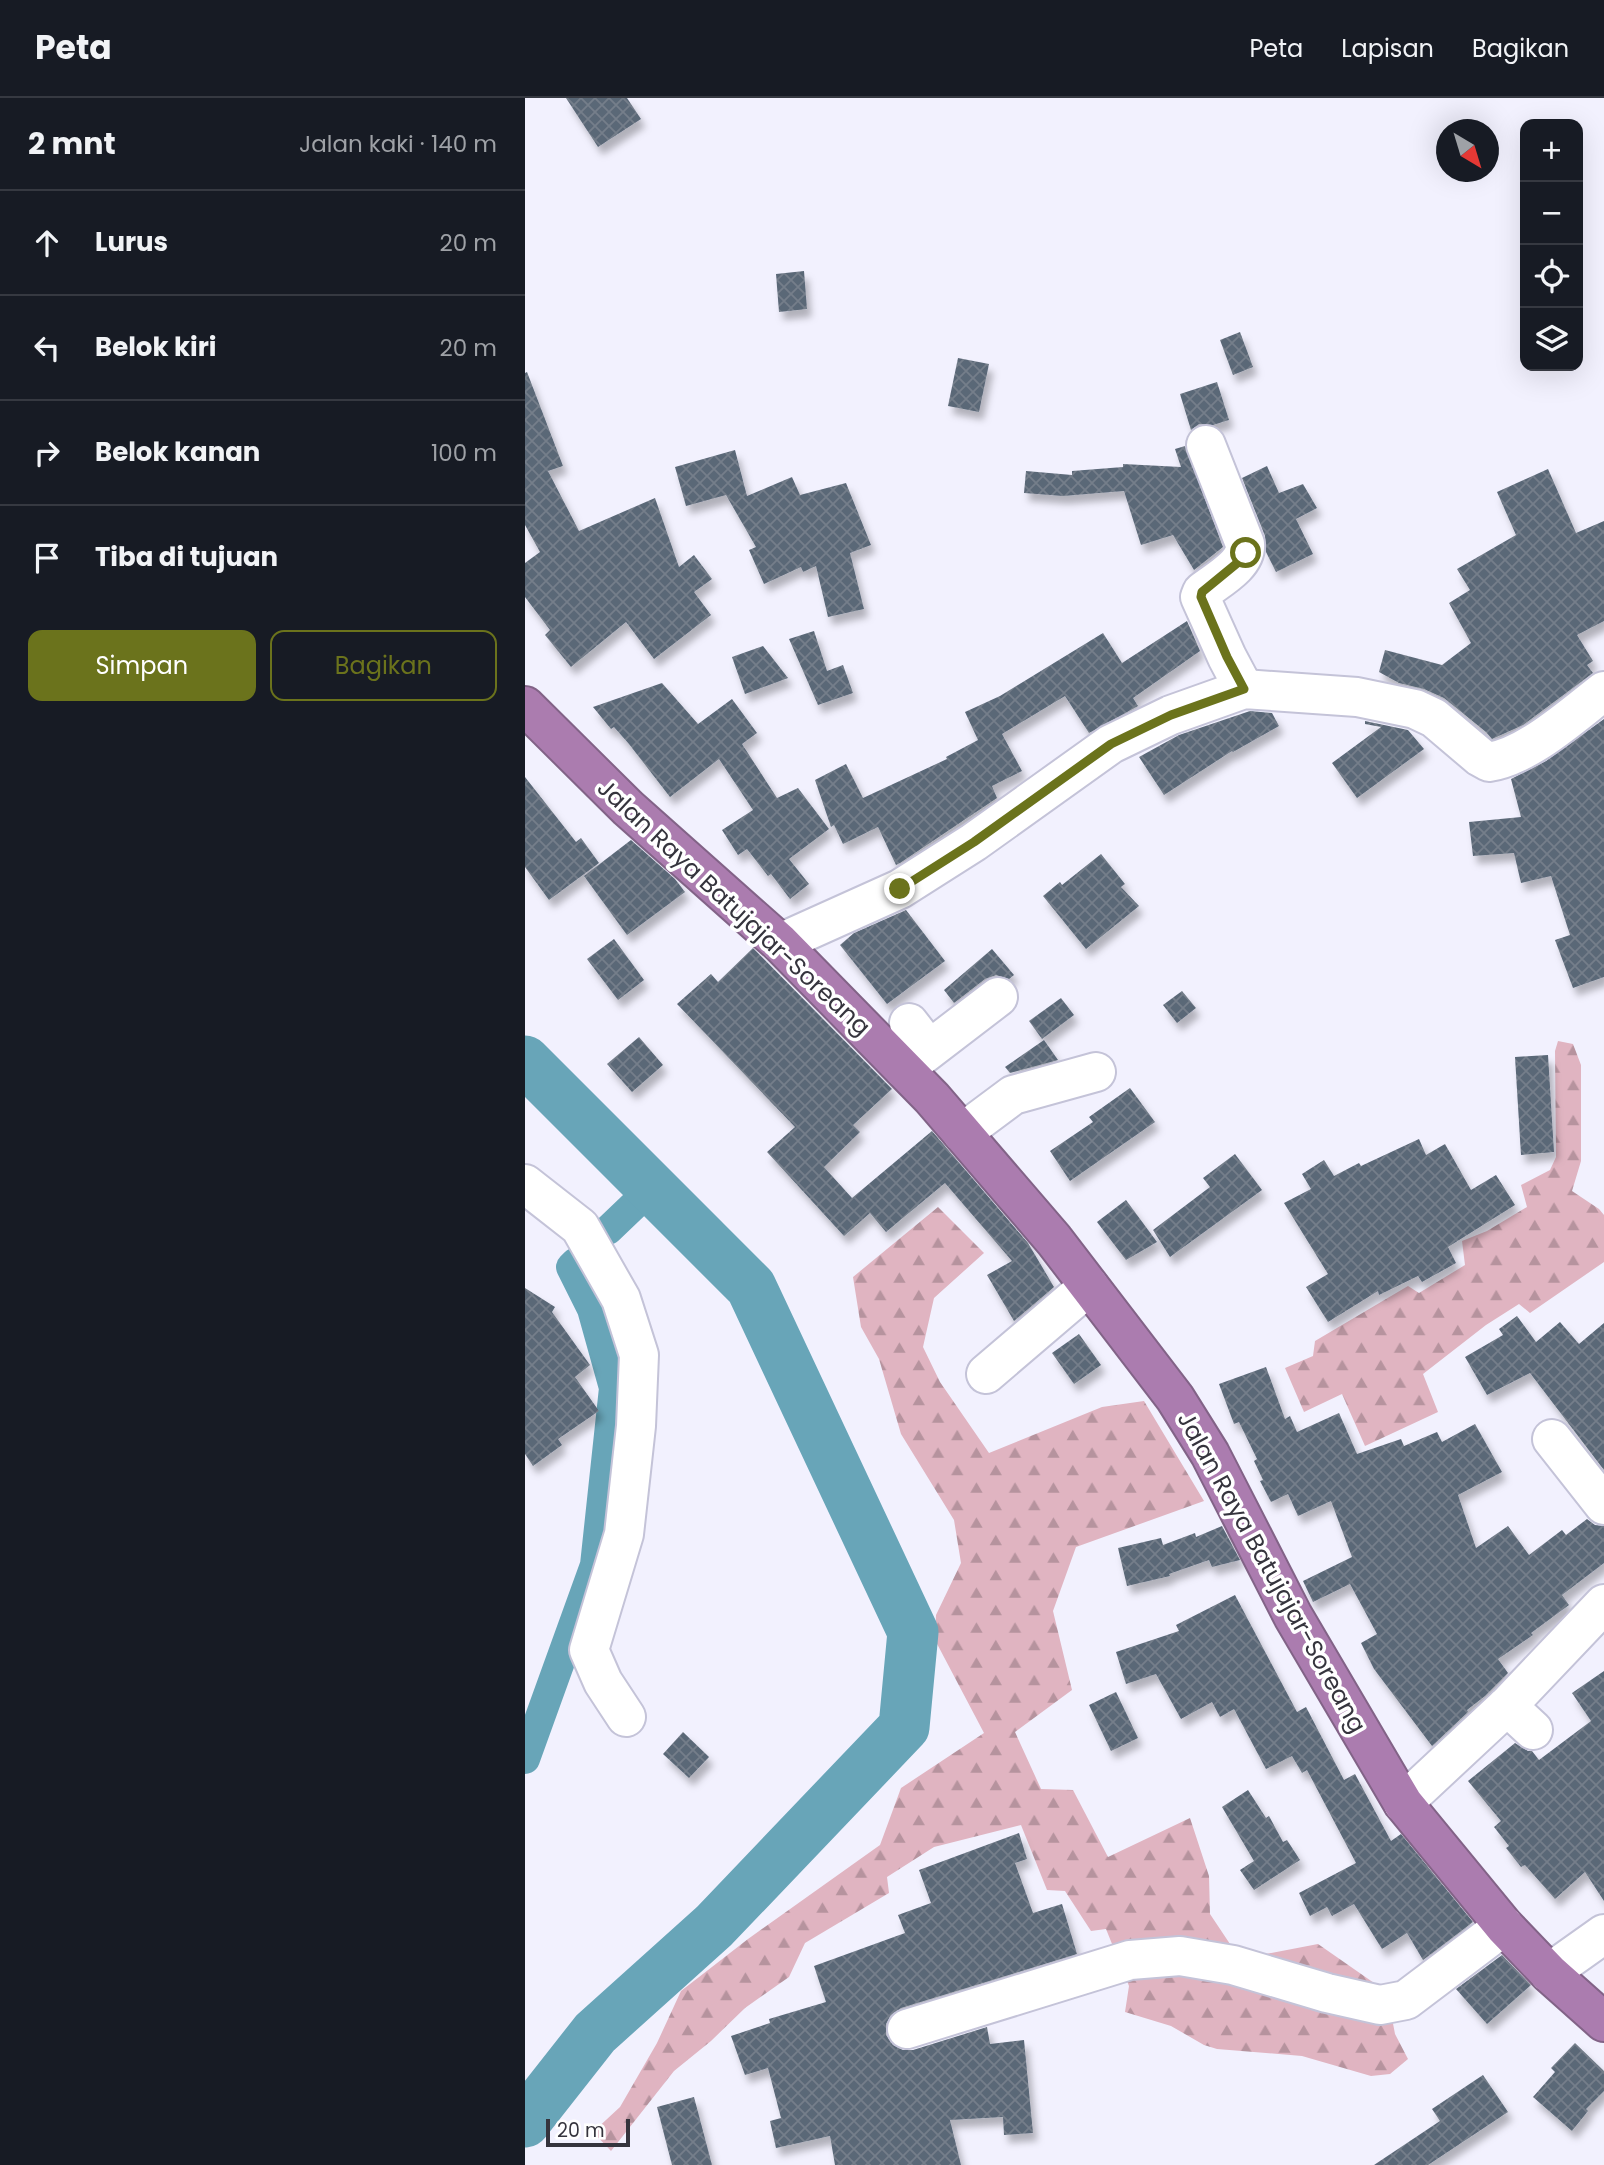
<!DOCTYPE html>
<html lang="id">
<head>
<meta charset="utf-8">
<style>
  :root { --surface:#171b24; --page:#20242c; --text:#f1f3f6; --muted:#9ea1a6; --line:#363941; --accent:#6b731c }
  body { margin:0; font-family:Poppins,sans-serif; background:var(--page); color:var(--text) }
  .controls { position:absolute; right:21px; top:21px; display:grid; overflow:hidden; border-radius:14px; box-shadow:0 7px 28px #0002 }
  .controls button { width:63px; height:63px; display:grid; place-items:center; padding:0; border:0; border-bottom:2px solid var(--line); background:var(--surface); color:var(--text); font:35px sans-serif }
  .compass { position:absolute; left:911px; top:21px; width:63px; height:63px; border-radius:50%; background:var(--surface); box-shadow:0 7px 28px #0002; rotate:142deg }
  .scale { position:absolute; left:21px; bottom:18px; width:84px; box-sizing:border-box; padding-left:7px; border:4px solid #35343d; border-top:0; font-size:19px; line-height:24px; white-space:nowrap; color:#35343d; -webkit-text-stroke:5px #fff; paint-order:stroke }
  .stop { position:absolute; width:21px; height:21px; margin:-16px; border:5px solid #6b731c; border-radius:50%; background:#fff }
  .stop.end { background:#6b731c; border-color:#fff; box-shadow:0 2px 7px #0008 }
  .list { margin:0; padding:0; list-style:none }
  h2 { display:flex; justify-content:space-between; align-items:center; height:91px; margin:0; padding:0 28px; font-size:30px }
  h2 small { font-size:23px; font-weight:400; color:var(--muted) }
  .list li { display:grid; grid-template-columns:46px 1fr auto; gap:21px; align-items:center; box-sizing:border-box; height:105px; padding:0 28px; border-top:2px solid var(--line) }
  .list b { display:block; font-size:26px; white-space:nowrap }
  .list em { font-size:23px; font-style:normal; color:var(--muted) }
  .actions { display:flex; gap:14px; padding:21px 28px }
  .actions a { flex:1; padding:16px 0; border:2px solid var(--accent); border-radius:14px; text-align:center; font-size:24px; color:var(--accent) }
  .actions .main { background:var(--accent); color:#fff }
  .icon { flex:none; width:38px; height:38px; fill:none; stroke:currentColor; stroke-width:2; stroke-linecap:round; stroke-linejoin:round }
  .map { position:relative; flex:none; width:1079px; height:2067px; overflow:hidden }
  header { display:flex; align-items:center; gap:42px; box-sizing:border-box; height:98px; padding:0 35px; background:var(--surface); border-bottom:2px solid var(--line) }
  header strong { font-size:33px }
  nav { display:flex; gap:38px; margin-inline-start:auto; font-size:24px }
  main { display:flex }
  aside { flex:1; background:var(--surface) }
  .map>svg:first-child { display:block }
</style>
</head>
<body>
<header>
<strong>Peta</strong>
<nav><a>Peta</a><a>Lapisan</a><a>Bagikan</a></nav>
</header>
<main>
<aside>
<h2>2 mnt<small>Jalan kaki · 140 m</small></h2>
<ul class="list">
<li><svg class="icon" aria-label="ahead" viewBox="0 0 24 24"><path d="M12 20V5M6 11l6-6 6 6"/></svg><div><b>Lurus</b></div><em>20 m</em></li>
<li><svg class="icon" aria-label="left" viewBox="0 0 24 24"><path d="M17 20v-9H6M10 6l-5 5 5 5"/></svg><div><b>Belok kiri</b></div><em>20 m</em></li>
<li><svg class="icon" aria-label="right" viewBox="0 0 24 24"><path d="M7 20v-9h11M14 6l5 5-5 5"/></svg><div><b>Belok kanan</b></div><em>100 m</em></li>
<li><svg class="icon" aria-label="arrive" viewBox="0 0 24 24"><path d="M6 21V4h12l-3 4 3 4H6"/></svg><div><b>Tiba di tujuan</b></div></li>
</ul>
<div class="actions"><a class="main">Simpan</a><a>Bagikan</a></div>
</aside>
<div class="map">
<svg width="1079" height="2067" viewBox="0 0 1079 2067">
  <defs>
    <pattern id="forest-firs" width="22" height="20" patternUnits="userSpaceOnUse" patternTransform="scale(1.75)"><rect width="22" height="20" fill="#e0b4c1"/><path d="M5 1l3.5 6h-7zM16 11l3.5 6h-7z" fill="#b6939e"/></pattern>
    <pattern id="building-cross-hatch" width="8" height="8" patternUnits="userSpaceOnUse" patternTransform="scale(1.75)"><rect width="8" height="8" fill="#5a6777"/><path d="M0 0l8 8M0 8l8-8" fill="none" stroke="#747e8a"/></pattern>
    <filter id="shadow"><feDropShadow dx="4.5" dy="8" stdDeviation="3.5" flood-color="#0004"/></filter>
  </defs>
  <rect width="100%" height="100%" fill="#f2f1fe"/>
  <g fill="url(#forest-firs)">
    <path d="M1033,943L1048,946L1056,967V1063L1047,1093L1074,1111L1079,1117V1164L1005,1215L994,1206L961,1227L898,1276L913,1314L840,1348L817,1296L779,1314L760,1270L788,1258L790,1243L883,1188L894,1195L940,1167L937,1143L962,1133L1002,1109L996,1087L1025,1072L1031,1059L1030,953Z"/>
    <path d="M413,1109L459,1155L409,1200L398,1249L415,1284L464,1355L577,1309L619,1303L679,1403L551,1449L528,1513L547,1592L490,1634L516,1691L548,1692L583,1759L665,1720L684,1778L685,1816L715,1861L793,1846L862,1894L870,1936L883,1961L865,1976L846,1978L777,1958L692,1951L679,1947L646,1928L600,1914L604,1888L581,1831L566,1833L540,1793L522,1792L496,1727L409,1749L362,1779L364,1795L280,1845L264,1879L220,1910L186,1943L149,1973L86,2053L68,2034L95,2009L132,1945L156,1893L223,1841L355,1747L376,1690L459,1635L410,1542L411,1517L436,1465L429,1422L376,1336L354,1261L336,1229L328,1179Z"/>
  </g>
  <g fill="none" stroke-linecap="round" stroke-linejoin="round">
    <g stroke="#68a5b8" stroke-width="30">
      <path d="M83,1132L127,1090"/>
      <path d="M0,1661L70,1467L89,1290L67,1211L46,1169L50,1165"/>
    </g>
    <path stroke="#68a5b8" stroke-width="51" d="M0,963L226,1189L388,1534L379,1629L189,1828L70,1935L0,2024"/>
  </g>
  <g fill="url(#building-cross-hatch)" filter="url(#shadow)">
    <path d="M41,0H102L116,21L73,49Z"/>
    <path d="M279,173L282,211L254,214L251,176Z"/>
    <path d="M715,234L728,269L708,277L695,242Z"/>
    <path d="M433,260L464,266L454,314L423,308Z"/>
    <path d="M2,274L38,368L23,373L54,433L130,400L154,469L169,457L187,481L169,494L186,517L129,561L101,524L46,569L20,537L25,532L0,499V465L15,454L0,427V275Z"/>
    <path d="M692,284L704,322L688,327L674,326L666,332L655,296Z"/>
    <path d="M660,348L698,449L669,472L648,437L616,447L599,393L538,398L499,395L501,373L547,377V373L598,369V366L656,369L650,351Z"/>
    <path d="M210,352L222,398L267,379L275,397L321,385L346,447L325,455L339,511L303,519L291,468L278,474L276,469L239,486L224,452L231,449L201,397L161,408L150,369Z"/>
    <path d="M742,368L754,395L778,386L792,410L771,421L788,456L751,474L741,454L740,438L717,380Z"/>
    <path d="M1023,371L1051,435L1079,423V523L1052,537L1068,563L1062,567L1068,575L998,627L967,641L961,634L919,600L899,591L874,585L854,574L860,552L917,567L946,545L924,505L945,492L932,471L991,437L972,394Z"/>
    <path d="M662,523L675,553L608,600L613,608L564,635L540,598L477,636L497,673L467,688L472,700L375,765L371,767L353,729L318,746L309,727L306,729L290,682L321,666L338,700L422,661L421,659L453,642L440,614L475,598L578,535L597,565Z"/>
    <path d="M289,533L302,573L318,567L328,595L293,607L264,541Z"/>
    <path d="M238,548L263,580L220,596L207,559Z"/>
    <path d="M137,585L173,626L207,601L232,635L217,646L252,700L273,690L304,731L264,761L284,786L265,801L246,776L243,778L222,751L213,757L197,732L228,712L194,661L145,699L104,646L89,629L86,631L68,609Z"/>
    <path d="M725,613L747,615L754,628L708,654L707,653L639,697L614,659L654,637Z"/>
    <path d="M1079,621V879L1048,890L1030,842L1045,837L1026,778L996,785L989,755L948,758L944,724L996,719L986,681L1021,663Z"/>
    <path d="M840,623L883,632L899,651L832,700L807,665L856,629L840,626Z"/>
    <path d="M0,679L51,744L56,740L74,765L24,802L0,769Z"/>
    <path d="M106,742L150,781L160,794L102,837L59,778Z"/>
    <path d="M576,756L600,786L596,789L614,808L561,851L518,798L535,784L537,787Z"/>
    <path d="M381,812L420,863L362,906L315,847L329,835Z"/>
    <path d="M89,841L119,882L93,902L62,861Z"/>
    <path d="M228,850L367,991L328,1027L335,1034L299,1069L327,1100L407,1033L503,1145L529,1189L489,1223L462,1177L487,1163L420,1085L361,1134L345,1115L319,1138L242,1054L270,1029L152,906L186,876L193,884Z"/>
    <path d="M467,851L489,877L484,881L471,877L460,881L429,905L419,892Z"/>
    <path d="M657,893L671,910L652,925L638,907Z"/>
    <path d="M536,900L549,917L517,941L504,923Z"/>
    <path d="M114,939L138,967L107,994L82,966Z"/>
    <path d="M519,942L533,962L485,975L480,969Z"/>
    <path d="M1023,957L1029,1054L996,1057L990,959Z"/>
    <path d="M605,990L630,1024L545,1083L525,1053L568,1024L564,1019Z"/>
    <path d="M894,1041L901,1057L920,1046L946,1092L971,1077L990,1107L923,1149L931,1165L897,1184L893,1178L854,1197L853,1193L803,1224L781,1189L803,1176L759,1105L786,1091L777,1076L799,1062L809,1078L834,1065L836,1068Z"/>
    <path d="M710,1056L737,1092L645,1159L628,1132L685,1089L678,1080Z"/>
    <path d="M601,1102L632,1144L601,1162L572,1124Z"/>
    <path d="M0,1190L30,1209L27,1214L65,1267L50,1279L74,1313L33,1341L37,1347L8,1368L0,1356Z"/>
    <path d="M992,1218L1011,1244L1035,1224L1054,1246L1079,1225V1372L1005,1275L962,1297L940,1259L978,1237L974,1231Z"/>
    <path d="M554,1236L576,1267L549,1286L527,1255Z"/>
    <path d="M741,1269L760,1321L765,1318L772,1334L814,1315L832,1356L876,1341L879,1348L912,1334L917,1344L950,1326L977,1374L933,1397L951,1450L983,1428L1004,1457L1037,1432L1041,1437L1062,1421L1070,1427L1079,1428V1465L1037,1497L1044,1507L1006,1535L1008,1537L973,1561L983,1575L960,1598L942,1612L943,1614L907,1648L849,1571L836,1545L852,1536L825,1486L788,1504L778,1483L827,1459L806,1403L773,1418L763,1396L746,1404L735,1383L738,1382L729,1363L732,1361L714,1324L709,1326L694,1286Z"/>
    <path d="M697,1428L715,1462L687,1469L684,1462L644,1476L645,1478L602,1488L593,1450L636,1440L638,1447L670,1435L671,1439Z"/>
    <path d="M710,1497L772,1614L781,1609L819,1682L830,1676L866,1743L876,1736L948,1824L898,1862L882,1835L857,1851L829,1806L807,1818L802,1809L785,1818L774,1795L831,1765L782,1672L777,1675L767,1658L741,1671L709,1611L695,1619L687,1604L656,1621L631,1576L601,1586L591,1554L654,1533L651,1527Z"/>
    <path d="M1079,1573V1803L1060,1774L1030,1801L1000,1767L996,1769L981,1750L984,1748L969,1729L976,1723L943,1683L990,1645L1003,1653H1007L1014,1662L1066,1623L1047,1595Z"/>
    <path d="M591,1594L613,1640L586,1653L564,1607Z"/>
    <path d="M158,1634L184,1659L164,1680L138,1656Z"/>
    <path d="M723,1692L741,1720L744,1718L758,1744L762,1742L775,1762L729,1792L715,1772L729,1763L697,1709Z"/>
    <path d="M494,1735L502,1761L490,1765L508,1815L537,1806L552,1856L376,1910L366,1917L361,1926V1937L368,1947L378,1952H388L462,1929L465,1946L499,1942L508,2035L479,2037L478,2019L425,2022L436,2067H310L305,2038L251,2050L245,2023L256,2020L243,1970L220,1977L206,1938L245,1925L244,1921L301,1904L289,1868L380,1835L373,1817L406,1805L394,1772Z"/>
    <path d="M977,1857L1006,1887L962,1926L931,1891Z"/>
    <path d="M1050,1945L1079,1973V1993L1061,2011L1063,2013L1047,2033L1008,1999L1030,1974L1026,1970Z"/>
    <path d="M958,1977L983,2014L903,2067H849L915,2023L907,2011Z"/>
    <path d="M169,1999L187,2067H147L132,2009Z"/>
  </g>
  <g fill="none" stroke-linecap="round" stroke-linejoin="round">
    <g stroke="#c4c3d8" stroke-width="42">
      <g id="minor">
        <path d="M681,347L720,446C722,467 692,482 677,494L675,499L702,559L719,591"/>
        <path d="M255,845L375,791L449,744L586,646L646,617L719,591L832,599L890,611L909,620L955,659L964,664C1003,658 1048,617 1079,593"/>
        <path d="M384,925L404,951"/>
        <path d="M379,971L473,899"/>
        <path d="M437,1035L488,997L571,974"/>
        <path d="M0,1086L55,1129L96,1201L114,1257L111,1328L99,1436L64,1552L78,1584L101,1619"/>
        <path d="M461,1276L564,1188"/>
        <path d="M1027,1341L1079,1407"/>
        <path d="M982,1608L1008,1632"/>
        <path d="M878,1705L982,1608L1079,1506"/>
        <path d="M1024,1875L1079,1836"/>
        <path d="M382,1931L605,1862L655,1858L708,1867L802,1895L855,1907L881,1902L979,1828"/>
      </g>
    </g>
    <g stroke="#826387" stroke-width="42">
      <path id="highway" d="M0,608L103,710L255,845L407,1000L529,1142L650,1300L685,1356L768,1518L878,1705L979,1828L1024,1875L1079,1924"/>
    </g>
    <use href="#minor" stroke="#fff" stroke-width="38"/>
    <use href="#highway" stroke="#ab7caf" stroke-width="38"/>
  </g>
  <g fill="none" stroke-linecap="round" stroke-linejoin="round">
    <path stroke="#6b731c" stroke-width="9" d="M375,791L449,744L586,646L646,617L719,591L702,559L676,499L677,494L716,462L721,455"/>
  </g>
  <g text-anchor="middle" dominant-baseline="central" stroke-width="7" stroke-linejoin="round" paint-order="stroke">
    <g font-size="24" fill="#35343d" stroke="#fff">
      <text transform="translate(209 809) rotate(43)">Jalan Raya Batujajar-Soreang</text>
      <text transform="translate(747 1474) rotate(61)">Jalan Raya Batujajar-Soreang</text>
    </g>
  </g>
</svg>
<div class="controls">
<button>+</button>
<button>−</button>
<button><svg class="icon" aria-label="locate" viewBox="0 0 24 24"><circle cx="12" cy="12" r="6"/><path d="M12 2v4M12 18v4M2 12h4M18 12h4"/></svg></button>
<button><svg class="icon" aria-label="layers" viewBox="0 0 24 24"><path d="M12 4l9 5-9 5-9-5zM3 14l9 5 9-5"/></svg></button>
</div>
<svg class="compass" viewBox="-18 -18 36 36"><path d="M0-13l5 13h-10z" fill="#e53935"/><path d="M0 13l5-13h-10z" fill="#9ea1a6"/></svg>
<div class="scale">20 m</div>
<div class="stop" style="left:721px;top:455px"></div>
<div class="stop end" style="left:375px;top:791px"></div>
</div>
</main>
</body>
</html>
